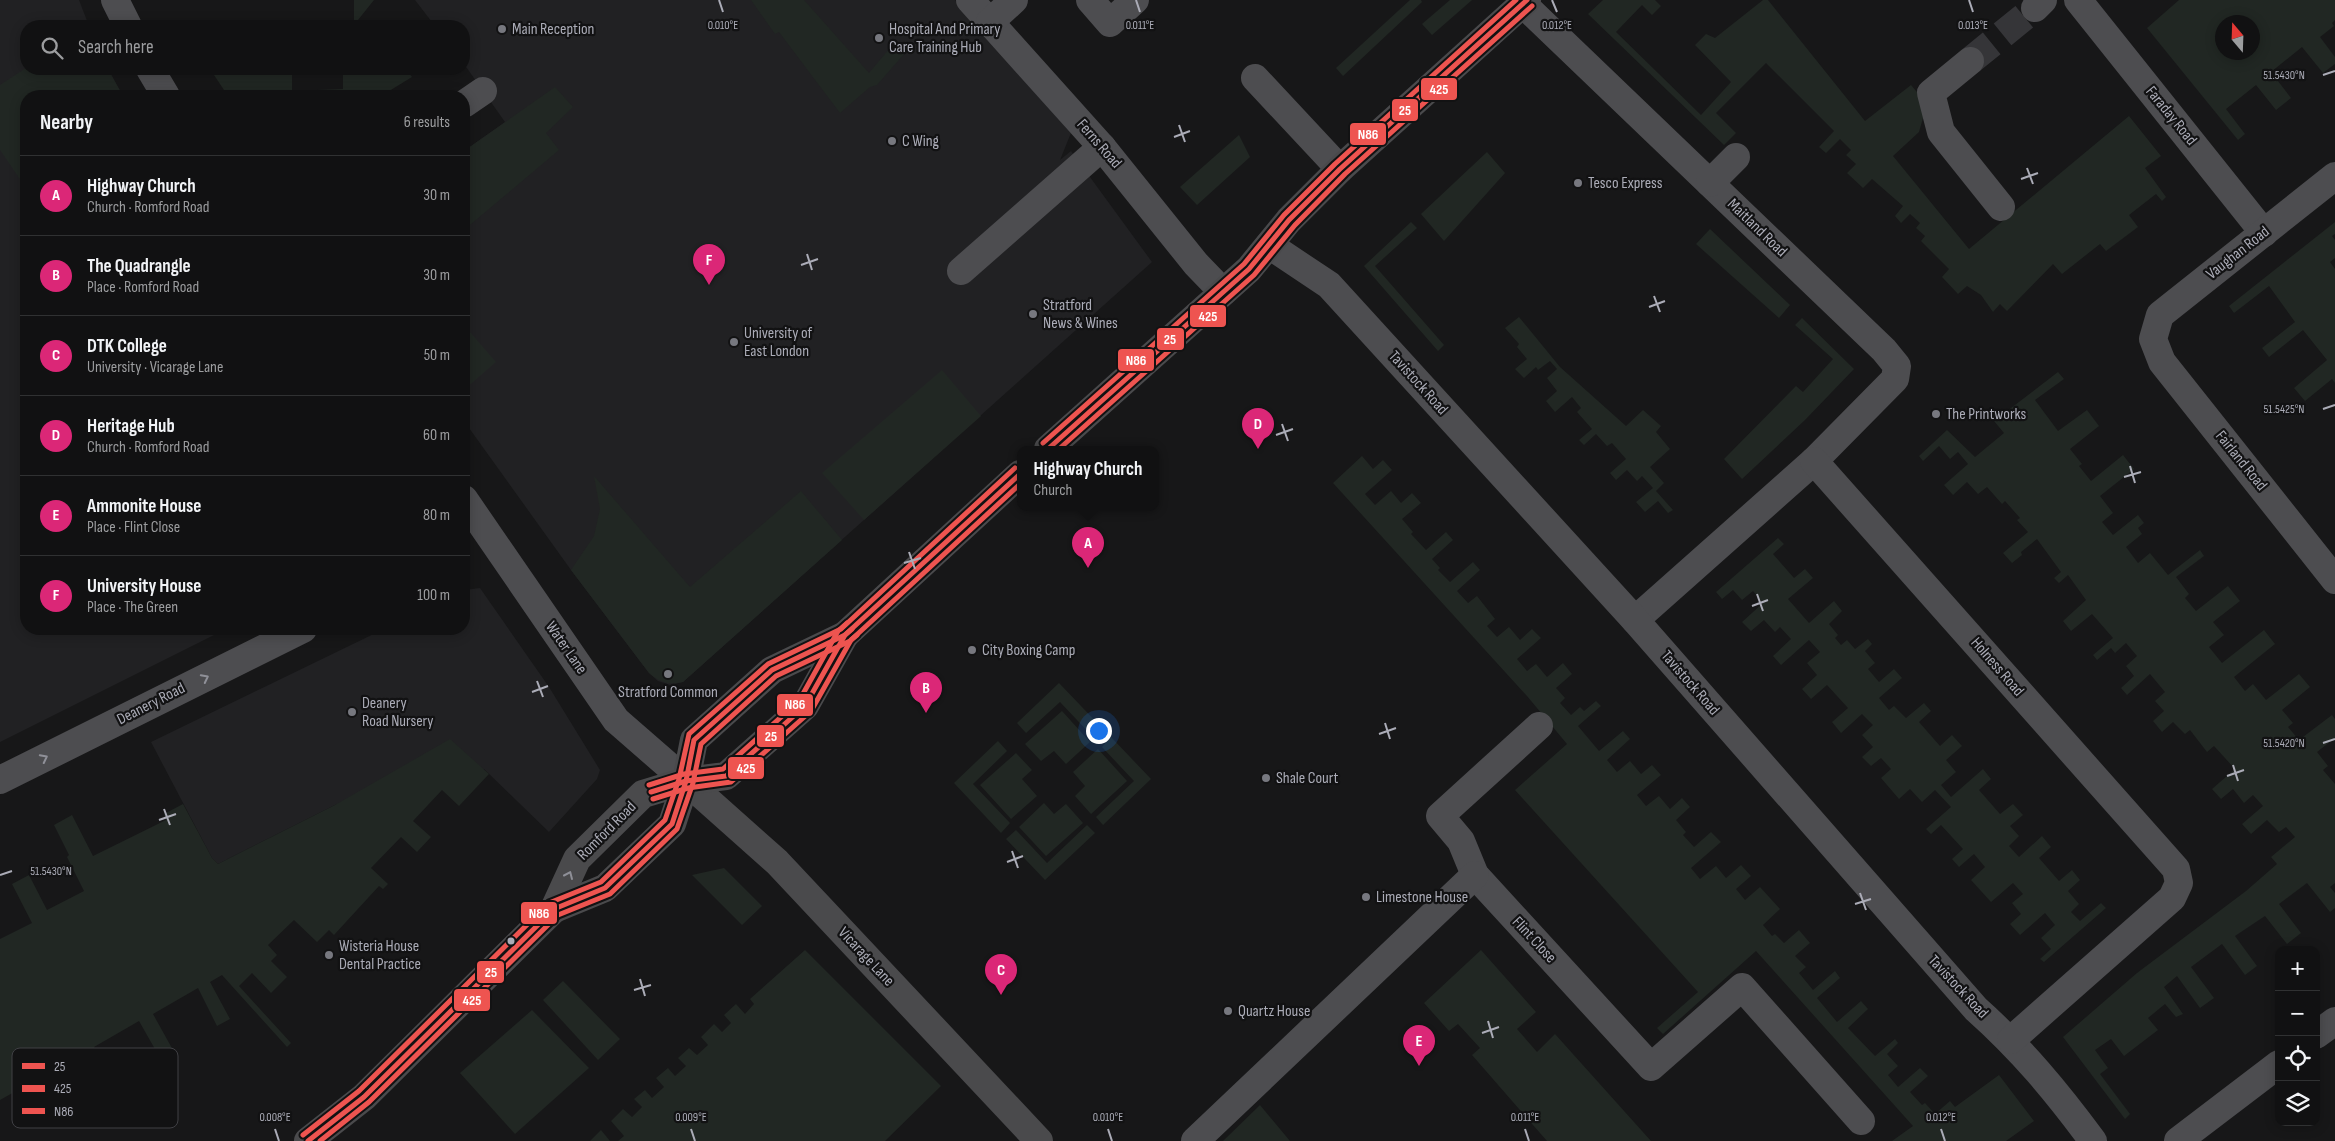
<!DOCTYPE html>
<html lang="en">
<head>
<meta charset="utf-8">
<style>
  :root { --surface:#111112; --page:#1e1f20; --text:#f1f3f6; --muted:#9c9d9f; --line:#303132; --accent:#db2777 }
  body { margin:0; font-family:"Sofia Sans Condensed",sans-serif; background:var(--page); color:var(--text) }
  .controls { position:absolute; right:15px; bottom:15px; display:grid; overflow:hidden; border-radius:10px; box-shadow:0 2px 12px #0003 }
  .controls button { width:45px; height:45px; display:grid; place-items:center; padding:0; border:0; border-bottom:1px solid var(--line); background:var(--surface); color:var(--text); font:25px sans-serif }
  .compass { position:absolute; left:2215px; top:15px; width:45px; height:45px; border-radius:50%; background:var(--surface); box-shadow:0 2px 12px #0003; rotate:341deg }
  .you { position:absolute; left:1098px; top:730px; width:18px; height:18px; margin:-12px; border:4px solid #fff; border-radius:50%; background:#1a73e8; box-shadow:0 0 0 8px #1a73e833 }
  .badge { display:grid; place-items:center; width:32px; height:32px; border-radius:50%; background:var(--accent); color:#fff; font-size:16px; font-weight:700 }
  .pin { position:absolute; translate:-50% -41px; filter:drop-shadow(0 1px 2px #0008) }
  .pin::after { content:''; position:absolute; top:26px; width:18px; height:15px; background:inherit; clip-path:polygon(0 0,100% 0,50% 100%) }
  .popup { position:absolute; left:1017px; top:446px; width:142px; height:65px; box-sizing:border-box; display:grid; place-content:center; border-radius:10px; background:var(--surface); filter:drop-shadow(0 1px 4px #0005); font-size:16px; white-space:nowrap; color:var(--muted) }
  .popup b { font-size:19px; color:var(--text) }
  .popup::after { content:''; position:absolute; left:50%; top:100%; margin-left:-10px; border:10px solid transparent; border-top-color:var(--surface) }
  .list { margin:0; padding:0; list-style:none }
  h2 { display:flex; justify-content:space-between; align-items:center; height:65px; margin:0; padding:0 20px; font-size:21px }
  h2 small { font-size:16px; font-weight:400; color:var(--muted) }
  .list li { display:grid; grid-template-columns:32px 1fr auto; gap:15px; align-items:center; box-sizing:border-box; height:80px; padding:0 20px; border-top:1px solid var(--line) }
  .list b { display:block; font-size:19px; white-space:nowrap }
  .list p { margin:0; font-size:16px; white-space:nowrap; color:var(--muted) }
  .list em { font-size:16px; font-style:normal; color:var(--muted) }
  .icon { flex:none; width:28px; height:28px; fill:none; stroke:currentColor; stroke-width:2; stroke-linecap:round; stroke-linejoin:round }
  .map { position:relative; flex:none; width:2335px; height:1141px; overflow:hidden }
  .search { position:absolute; background:var(--surface); box-shadow:0 2px 12px #0003; left:20px; top:20px; width:450px; height:55px; display:flex; align-items:center; gap:12px; box-sizing:border-box; padding:0 18px; border-radius:20px; color:var(--muted); font-size:19px }
  .panel { position:absolute; background:var(--surface); box-shadow:0 2px 12px #0003; left:20px; top:90px; width:450px; height:545px; border-radius:20px }
  .map>svg:first-child { display:block }
</style>
</head>
<body>
<div class="map">
<svg width="2335" height="1141" viewBox="0 0 2335 1141">
  <rect width="100%" height="100%" fill="#171718"/>
  <g fill="#212123">
    <path d="M0,0H79L89,26H26V69H108L123,96H26V629H226L0,742Z"/>
    <path d="M415,0H955L1071,133L1060,160L1071,151L1152,262L683,682L670,685L658,681L649,673L571,570L464,421V151L505,122L464,64V26H435Z"/>
    <path d="M480,588L549,687L600,770L597,779L549,832L484,769L335,805L218,864L212,858L151,742L384,629H464V590Z"/>
  </g>
  <g fill="#212723" fill-rule="evenodd">
    <path d="M354,0H374L354,25L373,26H342H354Z"/>
    <path d="M751,0H804L869,73L895,42L905,53L877,85L870,87L840,113L779,32L775,34Z"/>
    <path d="M1410,0H1421L1422,2L1343,76L1336,68Z"/>
    <path d="M1450,0H1472L1432,35L1422,24Z"/>
    <path d="M1603,0H1655L1661,6L1652,15L1642,5L1616,32L1701,115L1731,82L1695,45L1706,34L1715,38L1763,0H1768L1865,121L1911,85L1927,104L1919,132L1893,156L1969,249L2129,116L2161,156L2145,168L2166,197L2162,201L2156,194L2129,215L2138,227L2106,251L2100,244L2062,274L2053,264L2007,311L2000,304L1993,312L1981,295L1967,286L1958,294L1942,277L1949,269L1921,241L1925,236L1916,228L1920,223L1910,214L1901,223L1895,216L1903,206L1872,179L1863,188L1847,173L1856,164L1846,155L1851,150L1840,139L1826,153L1819,147L1834,131L1766,63L1716,113L1736,133L1724,145L1588,14Z"/>
    <path d="M2179,0H2335V20L2332,23L2334,26L2320,37L2335,57V64L2323,73L2302,47L2271,72L2291,98L2276,110L2256,85L2226,109L2245,134L2238,140L2147,28ZM2222,22H2252V52H2222Z"/>
    <path d="M26,68L108,69L123,96H26V188L0,150V85Z"/>
    <path d="M210,69H292V91L343,89V69H406L412,77L381,96H228Z"/>
    <path d="M555,87L573,107L546,133L559,150L464,230V151Z"/>
    <path d="M1239,135L1250,157L1197,205L1180,187Z"/>
    <path d="M1487,152L1505,173L1444,241L1421,214Z"/>
    <path d="M1411,222L1417,228L1375,266L1444,345L1438,351L1364,266Z"/>
    <path d="M2335,222V234L2332,236L2335,240V258L2330,262L2335,269V383L2332,379L2305,401L2294,388L2327,360L2303,330L2269,357L2262,348L2295,322L2269,286L2234,313L2229,306Z"/>
    <path d="M1710,229L1790,305L1779,318L1696,244Z"/>
    <path d="M1519,317L1560,367L1626,426L1643,410L1661,426L1656,432L1670,449L1650,467L1664,483L1656,491L1673,510L1668,513L1658,501L1645,512L1636,502L1653,488L1642,476L1637,481L1627,470L1616,480L1610,473L1626,459L1612,443L1607,446L1596,434L1584,445L1579,440L1592,429L1577,412L1581,408L1572,397L1555,412L1546,401L1557,391L1547,378L1557,369L1550,361L1538,370L1536,367L1524,378L1515,369L1527,359L1517,347L1519,344L1505,328Z"/>
    <path d="M1802,318L1854,369L1805,420L1742,479L1724,459L1796,386L1803,392L1833,359L1795,325Z"/>
    <path d="M464,325L496,362L464,390Z"/>
    <path d="M942,370L981,416L864,520L822,473Z"/>
    <path d="M2058,372L2064,379L2035,400L2058,431L2087,410L2099,426L2070,449L2082,464L2079,466L2091,481L2123,455L2134,469L2100,496L2113,513L2102,522L2113,535L2138,515L2144,523L2138,528L2142,534L2126,547L2138,563L2150,553L2168,575L2200,550L2204,556L2176,577L2189,594L2185,598L2196,611L2228,586L2240,601L2213,622L2224,635L2209,647L2222,663L2264,630L2275,644L2234,677L2245,691L2253,684L2266,700L2299,674L2310,687L2282,710L2293,723L2288,727L2299,740L2332,715L2335,719V738L2317,752L2328,766L2323,770L2335,784V883L2330,887L2335,893V908L2330,912L2307,883L2279,904L2301,933L2287,944L2265,916L2235,936L2257,966L2245,975L2222,944L2191,967L2214,998L2200,1008L2177,976L2164,987L2183,1014L2176,1017L2165,1004L2148,1018L2158,1030L2124,1056L2111,1039L2095,1050L2108,1068L2100,1074L2130,1114L2125,1119L2063,1037L2137,973L2246,891L2277,864L2271,857L2295,837L2286,827L2279,832L2267,820L2251,834L2242,824L2263,806L2253,795L2244,803L2233,789L2221,799L2212,789L2235,769L2214,746L2207,752L2190,730L2185,734L2173,722L2162,732L2153,721L2164,711L2155,701L2165,692L2150,674L2127,695L2121,688L2134,676L2126,666L2137,656L2126,643L2115,653L2111,648L2097,660L2093,655L2113,638L2092,614L2071,631L2063,621L2086,600L2068,575L2059,583L2054,578L2061,572L2037,539L2021,552L2022,555L2012,563L2003,553L2028,532L2017,520L2020,518L2005,501L2002,504L1987,487L1978,494L1967,482L1953,495L1944,485L1968,464L1958,452L1950,459L1939,446L1923,461L1919,456L1947,430L1975,457L2004,433L1994,421Z"/>
    <path d="M1362,456L1373,469L1383,460L1392,470L1365,494L1375,505L1391,491L1401,503L1412,493L1421,503L1402,519L1413,532L1411,534L1426,550L1446,532L1453,540L1432,559L1440,568L1438,570L1450,582L1473,562L1480,570L1457,591L1468,603L1477,596L1495,619L1487,626L1497,637L1509,627L1520,640L1532,629L1541,638L1517,659L1527,671L1536,664L1547,677L1563,663L1572,674L1556,688L1565,698L1560,703L1571,715L1580,707L1584,711L1596,701L1601,706L1578,726L1599,751L1623,731L1630,739L1607,760L1617,772L1630,761L1641,774L1652,765L1661,775L1637,795L1646,806L1659,796L1670,809L1682,798L1690,807L1676,820L1686,832L1683,835L1694,847L1711,832L1721,842L1691,868L1700,879L1716,866L1726,878L1741,865L1751,876L1736,889L1745,900L1760,887L1780,909L1763,925L1772,936L1775,934L1784,943L1799,930L1810,943L1795,956L1806,967L1799,973L1813,990L1835,971L1840,978L1817,998L1837,1022L1861,1001L1868,1009L1848,1028L1875,1056L1895,1039L1898,1043L1887,1054L1898,1066L1888,1075L1898,1087L1920,1068L1928,1076L1910,1092L1922,1105L1925,1103L1935,1114L1950,1101L1955,1107L1999,1075L2034,1121L2006,1141H1892L1913,1126L1756,951L1663,1034L1657,1028L1698,992L1515,790L1567,744L1527,696L1333,483Z"/>
    <path d="M594,476L690,587L801,491L842,540L683,682C668,685 661,683 649,673L571,570L594,536L600,509Z"/>
    <path d="M1778,538L1784,544L1773,554L1794,578L1805,569L1813,578L1788,599L1809,623L1834,601L1842,611L1829,624L1838,635L1835,638L1841,645L1847,640L1855,649L1868,639L1872,644L1865,651L1875,663L1868,669L1879,682L1894,669L1902,678L1879,698L1889,710L1894,706L1906,718L1924,703L1931,711L1919,722L1940,746L1952,735L1962,746L1946,760L1956,772L1941,785L1951,797L1983,769L1991,779L1979,790L2000,814L2013,804L2023,815L2010,826L2019,836L2009,846L2019,857L2042,836L2051,847L2039,858L2059,881L2072,870L2080,880L2068,891L2079,904L2071,912L2080,921L2101,903L2106,908L2044,962L2040,959L2051,949L2041,938L2055,925L2045,913L2020,935L2010,924L2021,914L2012,903L2023,894L2013,883L1991,902L1971,880L1985,867L1974,854L1959,867L1952,859L1963,849L1941,825L1931,834L1926,829L1951,807L1935,790L1922,802L1910,789L1899,799L1881,778L1891,769L1881,758L1871,766L1862,757L1873,747L1862,735L1873,725L1862,714L1841,733L1832,722L1848,708L1827,685L1811,699L1802,689L1817,675L1807,663L1820,652L1809,640L1781,665L1773,656L1791,639L1780,627L1775,632L1764,620L1751,631L1742,622L1763,603L1753,591L1742,600L1733,590L1722,599L1716,592Z"/>
    <path d="M1059,683L1103,729L1094,738L1060,702L1026,733L1017,723Z"/>
    <path d="M1062,711L1090,742L1066,764L1054,751L1041,761L1025,744Z"/>
    <path d="M1111,737L1151,779L1103,825L1096,817L1134,781L1102,747Z"/>
    <path d="M450,739L489,774L459,806L442,790L413,821L431,837L417,852L401,837L371,868L388,884L383,889L379,886L334,935L329,930L317,942L294,920L268,945L277,955L271,961L287,977L271,993L252,973L239,986L291,1043L287,1047L222,975L210,982L230,1019L217,1026L198,988L153,1014L173,1050L160,1058L139,1021L94,1047L114,1083L103,1090L83,1053L38,1079L58,1115L45,1122L25,1086L0,1100V939L32,923L12,884L29,875L47,910L84,891L67,857L69,855L54,825L72,815L93,856L166,820L164,814L183,804L212,858L218,864L335,805Z"/>
    <path d="M998,741L1007,751L973,784L1010,823L1001,833L954,783Z"/>
    <path d="M1098,749L1127,781L1091,814L1075,796L1085,786L1073,772Z"/>
    <path d="M1016,753L1032,770L1022,779L1037,796L1011,819L980,785Z"/>
    <path d="M1044,803L1054,814L1066,804L1083,823L1046,856L1019,827Z"/>
    <path d="M1087,825L1095,833L1045,880L1006,839L1016,830L1047,863Z"/>
    <path d="M724,868L762,906L742,925L692,875Z"/>
    <path d="M805,950L941,1086L885,1141H618L624,1136L611,1121L623,1109L632,1117L642,1107L634,1099L645,1090L652,1098L664,1087L656,1078L668,1068L675,1076L686,1066L678,1058L689,1048L697,1055L708,1045L701,1037L714,1024L722,1032L731,1023L724,1015L736,1004L745,1014L754,1004L750,999Z"/>
    <path d="M1481,950L1536,1012L1517,1029L1537,1052L1555,1034L1651,1141H1547L1472,1055L1480,1048L1458,1024L1449,1031L1424,1003Z"/>
    <path d="M563,981L620,1039L598,1060L543,1000Z"/>
    <path d="M532,1010L589,1068L515,1134L460,1073Z"/>
    <path d="M1260,1105L1290,1141H1223Z"/>
    <path d="M601,1130L610,1141H590Z"/>
  </g>
  <g fill="none" stroke-linecap="round" stroke-linejoin="round">
    <path stroke="#353538" stroke-width="28" stroke-dasharray="28 14" stroke-linecap="butt" d="M1970,61L2035,8"/>
    <g stroke="#4d4d50" stroke-width="28">
      <path d="M115,0L128,26"/>
      <path d="M970,0L1102,147L1196,264L1223,292"/>
      <path d="M1090,0L1110,23L1135,0"/>
      <path d="M2078,0L2264,233"/>
      <path d="M1523,4L1884,350L1897,366L1895,379L1814,461L1635,620"/>
      <path d="M2035,8L2043,0"/>
      <path d="M990,22L1014,0"/>
      <path d="M1970,61L1931,93L1941,132L2001,207"/>
      <path d="M150,69L166,96"/>
      <path d="M1255,78L1340,169"/>
      <path d="M464,104L483,91"/>
      <path d="M2335,176L2160,315L2153,339L2162,362L2335,580"/>
      <path d="M1710,183L1736,157"/>
      <path d="M1269,245L1329,285L1635,620L1976,1009C2022,1050 2056,1091 2093,1141"/>
      <path d="M961,271L1102,147"/>
      <path d="M1814,461L2176,869L2179,883L2172,898L2011,1040"/>
      <path d="M464,499L616,720L686,781"/>
      <path d="M1539,726L1440,816L1461,841L1475,875L1651,1067L1742,987L1861,1121"/>
      <path d="M0,780L303,629"/>
      <path d="M2316,1035L2335,1021"/>
      <path d="M1195,1141L1475,875"/>
      <path d="M2178,1141L2279,1064"/>
    </g>
    <g stroke="#4a4a4c" stroke-width="28">
      <path d="M1048,449L1249,269L1289,220L1340,169L1527,0"/>
      <path d="M686,781L777,862L1039,1141"/>
      <path d="M554,909L605,888L672,824L686,781L694,740L772,670L845,635L1020,474"/>
      <path d="M308,1141L364,1097L554,909L577,859L643,794L686,781L726,776L805,706L845,635"/>
    </g>
    <g stroke="#121213" stroke-width="9">
      <g id="bus-1">
        <path d="M1048,449L1249,269L1289,220L1340,169L1527,0"/>
        <path d="M651,792L686,781L726,776L805,706L845,635L852,629"/>
        <path d="M308,1141L364,1097L554,909L605,888L672,824L686,781L694,740L772,670L845,635L1020,474"/>
      </g>
    </g>
    <g stroke="#121213" stroke-width="9">
      <g id="bus-2">
        <path d="M1059,449L1254,275L1295,225L1345,174L1532,6"/>
        <path d="M653,799L688,788L731,782L811,711L851,640L857,635"/>
        <path d="M320,1141L369,1102L558,915L610,894L677,829L693,783L701,744L776,676L850,641L1020,484"/>
      </g>
    </g>
    <g stroke="#121213" stroke-width="9">
      <g id="bus-3">
        <path d="M1043,443L1244,264L1284,215L1335,164L1516,0"/>
        <path d="M649,785L684,774L723,769L799,701L838,631L847,623"/>
        <path d="M303,1135L359,1091L549,903L601,882L665,820L679,779L689,734L768,664L841,629L1015,468"/>
      </g>
    </g>
    <use href="#bus-1" stroke="#ee5450" stroke-width="5"/>
    <use href="#bus-2" stroke="#ee5450" stroke-width="5"/>
    <use href="#bus-3" stroke="#ee5450" stroke-width="5"/>
  </g>
  <defs><path id="oneway-chevron" d="M-2-3.5L2.5 0L-2 3.5" fill="none" stroke-width="1.6" stroke-linecap="round" stroke-linejoin="round" transform="scale(1.25)"/></defs>
  <g stroke="#8f9098">
    <use href="#oneway-chevron" transform="translate(205 678) rotate(-27)"/>
    <use href="#oneway-chevron" transform="translate(44 758) rotate(-27)"/>
  </g>
  <use stroke="#8e8f97" href="#oneway-chevron" transform="translate(569 875) rotate(-66)"/>
  <path fill="none" stroke="#abacb7" stroke-width="2" d="M719,0L723,12M1136,0L1140,12M1552,0L1557,12M1969,0L1973,12M2323,75L2335,71M1179,125L1185,142M1174,137L1190,131M2027,168L2033,184M2021,179L2038,173M807,254L812,270M801,265L818,259M1654,296L1660,312M1649,307L1665,301M2323,409L2335,405M1282,424L1288,441M1276,435L1293,429M2130,466L2135,483M2124,477L2141,472M909,552L915,569M904,563L921,558M1757,594L1763,611M1752,606L1768,600M537,681L543,697M532,692L548,686M1385,723L1390,739M1379,734L1396,728M2323,743L2335,739M2233,765L2238,781M2227,776L2244,770M164,809L170,825M159,820L176,814M1012,851L1018,868M1007,862L1023,856M0,875L12,871M1860,893L1866,910M1855,904L1871,899M640,979L645,996M634,990L651,985M1488,1021L1493,1038M1482,1033L1499,1027M275,1129L279,1141M691,1129L695,1141M1108,1129L1112,1141M1525,1129L1529,1141M1941,1129L1945,1141"/>
  <g fill="#77787f" stroke="#121213" stroke-width="2">
    <circle cx="502" cy="29" r="5"/>
    <circle cx="879" cy="38" r="5"/>
    <circle cx="892" cy="141" r="5"/>
    <circle cx="1578" cy="183" r="5"/>
    <circle cx="1033" cy="314" r="5"/>
    <circle cx="734" cy="342" r="5"/>
    <circle cx="1936" cy="414" r="5"/>
    <circle cx="972" cy="650" r="5"/>
    <circle cx="668" cy="674" r="5"/>
    <circle cx="352" cy="712" r="5"/>
    <circle cx="1266" cy="778" r="5"/>
    <circle cx="1366" cy="897" r="5"/>
    <circle cx="329" cy="955" r="5"/>
    <circle cx="1228" cy="1011" r="5"/>
  </g>
  <circle fill="#abacb7" stroke="#121213" stroke-width="2" cx="511" cy="941" r="4.5"/>
  <g text-anchor="middle" dominant-baseline="central" stroke-width="4.5" stroke-linejoin="round" paint-order="stroke">
    <g font-size="16" fill="#abacb7" stroke="#121213" text-anchor="start">
      <text x="512" y="29">Main Reception</text>
      <text x="889" y="29">Hospital And Primary<tspan x="889" dy="18">Care Training Hub</tspan></text>
      <text x="902" y="141">C Wing</text>
      <text x="1588" y="183">Tesco Express</text>
      <text x="1043" y="305">Stratford<tspan x="1043" dy="18">News &amp; Wines</tspan></text>
      <text x="744" y="333">University of<tspan x="744" dy="18">East London</tspan></text>
      <text x="1946" y="414">The Printworks</text>
      <text x="982" y="650">City Boxing Camp</text>
      <text x="668" y="692" text-anchor="middle">Stratford Common</text>
      <text x="362" y="703">Deanery<tspan x="362" dy="18">Road Nursery</tspan></text>
      <text x="1276" y="778">Shale Court</text>
      <text x="1376" y="897">Limestone House</text>
      <text x="339" y="946">Wisteria House<tspan x="339" dy="18">Dental Practice</tspan></text>
      <text x="1238" y="1011">Quartz House</text>
    </g>
    <g font-size="16" fill="#abacb7" stroke="#121213">
      <text transform="translate(2171 116) rotate(51)">Faraday Road</text>
      <text transform="translate(1099 144) rotate(49)">Ferns Road</text>
      <text transform="translate(1757 228) rotate(44)">Maitland Road</text>
      <text transform="translate(2238 253) rotate(-38)">Vaughan Road</text>
      <text transform="translate(1418 383) rotate(48)">Tavistock Road</text>
      <text transform="translate(2241 461) rotate(51)">Fairland Road</text>
      <text transform="translate(566 648) rotate(55)">Water Lane</text>
      <text transform="translate(1997 667) rotate(49)">Holness Road</text>
      <text transform="translate(1690 683) rotate(49)">Tavistock Road</text>
      <text transform="translate(151 704) rotate(-27)">Deanery Road</text>
      <text transform="translate(607 831) rotate(-45)">Romford Road</text>
      <text transform="translate(1534 940) rotate(47)">Flint Close</text>
      <text transform="translate(866 957) rotate(47)">Vicarage Lane</text>
      <text transform="translate(1958 987) rotate(47)">Tavistock Road</text>
    </g>
  </g>
  <rect x="12" y="1048" width="166" height="80" rx="8" fill="#121213" stroke="#404044" stroke-width="1"/>
  <rect x="22" y="1063" width="23" height="6" fill="#ee5450"/>
  <rect x="22" y="1085" width="23" height="7" fill="#ee5450"/>
  <rect x="22" y="1108" width="23" height="6" fill="#ee5450"/>
  <g font-size="14" fill="#abacb7">
    <text x="54" y="1071">25</text>
    <text x="54" y="1093">425</text>
    <text x="54" y="1116">N86</text>
  </g>
  <g font-size="12" text-anchor="middle" fill="#abacb7" stroke="#121213" stroke-width="4.5" stroke-linejoin="round" paint-order="stroke">
    <text x="723" y="29">0.010°E</text>
    <text x="1140" y="29">0.011°E</text>
    <text x="1557" y="29">0.012°E</text>
    <text x="1973" y="29">0.013°E</text>
    <text x="2284" y="79">51.5430°N</text>
    <text x="2284" y="413">51.5425°N</text>
    <text x="2284" y="747">51.5420°N</text>
    <text x="51" y="875">51.5430°N</text>
    <text x="275" y="1121">0.008°E</text>
    <text x="691" y="1121">0.009°E</text>
    <text x="1108" y="1121">0.010°E</text>
    <text x="1525" y="1121">0.011°E</text>
    <text x="1941" y="1121">0.012°E</text>
  </g>
  <g stroke="#121213" stroke-width="2">
    <rect x="1420" y="77" width="38" height="24" rx="5" fill="#ee5450"/>
    <rect x="1391" y="98" width="28" height="24" rx="5" fill="#ee5450"/>
    <rect x="1349" y="122" width="38" height="24" rx="5" fill="#ee5450"/>
    <rect x="1189" y="304" width="38" height="24" rx="5" fill="#ee5450"/>
    <rect x="1156" y="327" width="29" height="24" rx="5" fill="#ee5450"/>
    <rect x="1117" y="348" width="38" height="24" rx="5" fill="#ee5450"/>
    <rect x="776" y="693" width="38" height="24" rx="5" fill="#ee5450"/>
    <rect x="756" y="724" width="29" height="24" rx="5" fill="#ee5450"/>
    <rect x="727" y="756" width="38" height="24" rx="5" fill="#ee5450"/>
    <rect x="520" y="901" width="38" height="24" rx="5" fill="#ee5450"/>
    <rect x="476" y="960" width="29" height="24" rx="5" fill="#ee5450"/>
    <rect x="453" y="988" width="38" height="24" rx="5" fill="#ee5450"/>
  </g>
  <g font-size="14" text-anchor="middle" font-weight="bold" fill="#fff">
    <text x="1439" y="94">425</text>
    <text x="1405" y="115">25</text>
    <text x="1368" y="139">N86</text>
    <text x="1208" y="321">425</text>
    <text x="1170" y="344">25</text>
    <text x="1136" y="365">N86</text>
    <text x="795" y="709">N86</text>
    <text x="771" y="741">25</text>
    <text x="746" y="773">425</text>
    <text x="539" y="918">N86</text>
    <text x="491" y="977">25</text>
    <text x="472" y="1005">425</text>
  </g>
</svg>
<div class="controls">
<button>+</button>
<button>−</button>
<button><svg class="icon" aria-label="locate" viewBox="0 0 24 24"><circle cx="12" cy="12" r="6"/><path d="M12 2v4M12 18v4M2 12h4M18 12h4"/></svg></button>
<button><svg class="icon" aria-label="layers" viewBox="0 0 24 24"><path d="M12 4l9 5-9 5-9-5zM3 14l9 5 9-5"/></svg></button>
</div>
<svg class="compass" viewBox="-18 -18 36 36"><path d="M0-13l5 13h-10z" fill="#e53935"/><path d="M0 13l5-13h-10z" fill="#9c9d9f"/></svg>
<div class="you"></div>
<div class="pin badge" style="left:1088px;top:568px">A</div>
<div class="popup"><b>Highway Church</b>Church</div>
<div class="pin badge" style="left:926px;top:713px">B</div>
<div class="pin badge" style="left:1001px;top:995px">C</div>
<div class="pin badge" style="left:1258px;top:449px">D</div>
<div class="pin badge" style="left:1419px;top:1066px">E</div>
<div class="pin badge" style="left:709px;top:285px">F</div>
<div class="search"><svg class="icon" aria-label="search" viewBox="0 0 24 24"><circle cx="10" cy="10" r="6"/><path d="M15 15l6 6"/></svg>Search here</div>
<section class="panel">
<h2>Nearby<small>6 results</small></h2>
<ul class="list">
<li><span class="badge">A</span><div><b>Highway Church</b><p>Church · Romford Road</p></div><em>30 m</em></li>
<li><span class="badge">B</span><div><b>The Quadrangle</b><p>Place · Romford Road</p></div><em>30 m</em></li>
<li><span class="badge">C</span><div><b>DTK College</b><p>University · Vicarage Lane</p></div><em>50 m</em></li>
<li><span class="badge">D</span><div><b>Heritage Hub</b><p>Church · Romford Road</p></div><em>60 m</em></li>
<li><span class="badge">E</span><div><b>Ammonite House</b><p>Place · Flint Close</p></div><em>80 m</em></li>
<li><span class="badge">F</span><div><b>University House</b><p>Place · The Green</p></div><em>100 m</em></li>
</ul>
</section>
</div>
</body>
</html>
